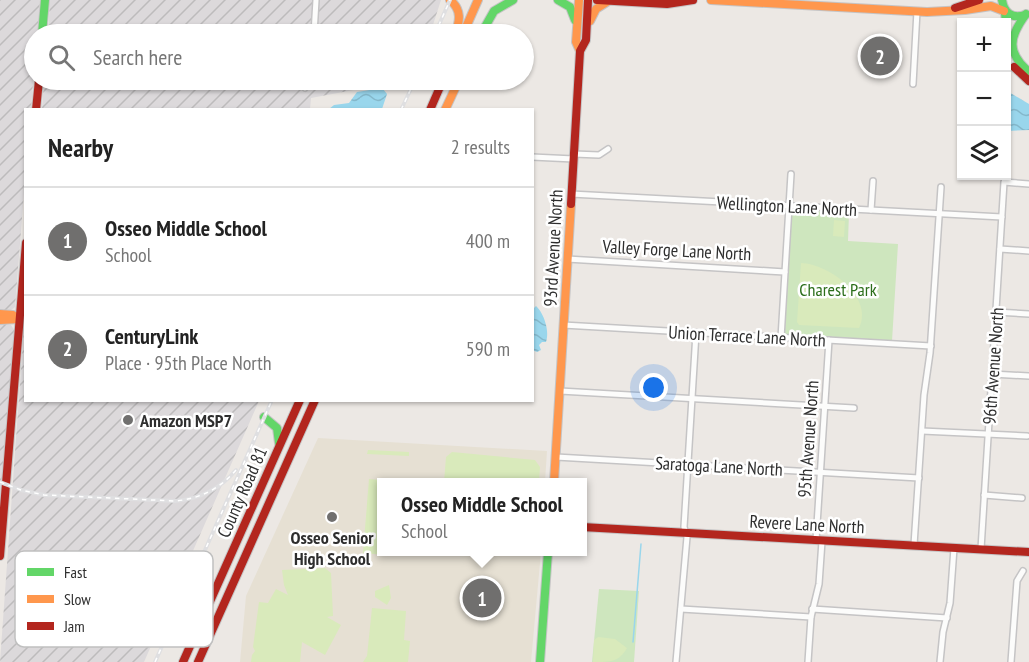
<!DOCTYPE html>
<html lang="en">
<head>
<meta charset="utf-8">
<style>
  :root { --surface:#fff; --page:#f6f6f6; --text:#222; --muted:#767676; --line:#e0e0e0; --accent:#706f6e }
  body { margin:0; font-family:"PT Sans Narrow",sans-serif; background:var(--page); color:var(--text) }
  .controls { position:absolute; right:18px; top:18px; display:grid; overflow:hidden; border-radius:0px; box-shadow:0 2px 4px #0004 }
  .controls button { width:54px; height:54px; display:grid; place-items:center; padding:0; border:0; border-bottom:2px solid var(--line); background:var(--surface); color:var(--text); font:30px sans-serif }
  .you { position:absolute; left:654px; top:388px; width:21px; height:21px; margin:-15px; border:4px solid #fff; border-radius:50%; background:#1a73e8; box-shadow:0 0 0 9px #1a73e833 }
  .badge { display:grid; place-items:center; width:39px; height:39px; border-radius:50%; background:var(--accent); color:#fff; font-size:20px; font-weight:700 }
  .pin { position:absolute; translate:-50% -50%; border:3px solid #fff; box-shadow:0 2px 6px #0006 }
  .popup { position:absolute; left:377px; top:478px; width:210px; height:78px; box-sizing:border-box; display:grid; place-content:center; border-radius:0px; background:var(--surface); filter:drop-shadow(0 2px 4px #0005); font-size:20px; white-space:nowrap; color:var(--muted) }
  .popup b { font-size:22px; color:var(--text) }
  .popup::after { content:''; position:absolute; left:50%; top:100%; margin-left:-12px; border:12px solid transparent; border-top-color:var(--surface) }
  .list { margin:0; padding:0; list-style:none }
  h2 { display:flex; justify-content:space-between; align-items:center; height:78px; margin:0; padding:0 24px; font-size:26px }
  h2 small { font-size:20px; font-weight:400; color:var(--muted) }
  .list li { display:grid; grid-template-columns:39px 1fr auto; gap:18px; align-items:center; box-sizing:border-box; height:108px; padding:0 24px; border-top:2px solid var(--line) }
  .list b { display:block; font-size:22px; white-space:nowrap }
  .list p { margin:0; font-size:20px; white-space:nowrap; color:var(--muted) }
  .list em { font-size:20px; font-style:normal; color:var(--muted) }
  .icon { flex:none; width:33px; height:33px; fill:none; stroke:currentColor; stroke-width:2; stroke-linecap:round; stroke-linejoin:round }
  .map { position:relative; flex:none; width:1029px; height:662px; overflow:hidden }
  .search { position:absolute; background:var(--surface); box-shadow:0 2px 4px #0004; left:24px; top:24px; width:510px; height:66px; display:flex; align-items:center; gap:15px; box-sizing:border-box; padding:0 21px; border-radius:33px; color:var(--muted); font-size:22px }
  .panel { position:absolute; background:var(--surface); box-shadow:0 2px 4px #0004; left:24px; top:108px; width:510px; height:294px; border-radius:0px }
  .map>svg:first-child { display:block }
</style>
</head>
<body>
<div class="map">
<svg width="1029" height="662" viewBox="0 0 1029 662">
  <defs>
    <pattern id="industrial-furrows" width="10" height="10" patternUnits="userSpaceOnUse" patternTransform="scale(1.5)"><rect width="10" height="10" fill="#dcd9db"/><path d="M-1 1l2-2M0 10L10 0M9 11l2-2" fill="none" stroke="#bdbbbc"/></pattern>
    <pattern id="water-waves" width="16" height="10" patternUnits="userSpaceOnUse" patternTransform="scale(1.5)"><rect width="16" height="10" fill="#99d6ec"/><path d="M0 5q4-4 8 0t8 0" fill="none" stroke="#84b8cb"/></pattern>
  </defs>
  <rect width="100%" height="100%" fill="#ece8e4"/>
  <g fill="url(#industrial-furrows)">
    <path d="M0,0H40L37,34H34V71L31,109L26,110L25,180L15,307L10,311H0Z"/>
    <path d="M50,0H441L430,34H48Z"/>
    <path d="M44,80H407L311,98L310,109L42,110Z"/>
    <path d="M25,313L26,400L259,401L144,662H0Z"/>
    <path d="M0,323L11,325L14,330L0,499Z"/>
  </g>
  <path fill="#e6e0d3" d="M318,438L547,451L545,482H382V552H541L531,662H240L246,596Z"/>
  <g fill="#cee6be">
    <path d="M791,210L849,213L848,241L898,244L892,341L784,335Z"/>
    <path d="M599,589L639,591L634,662H592Z"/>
  </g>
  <g fill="#d9eabb">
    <path d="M834,220L845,221L844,237L833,236Z"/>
    <path d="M801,263C829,264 874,297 859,328L799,325L797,322Z"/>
    <path d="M368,450L409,452V456L367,454Z"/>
    <path d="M452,452L535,460L540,467L539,482H444L446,457Z"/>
    <path d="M369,479L402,482H382V552H396V556L363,553Z"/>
    <path d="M325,568L331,573L333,616L327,617L341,625L325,655L302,642L300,662H251L252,655L255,651L253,647L259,602L268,603L276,589L288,595L284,585L282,570Z"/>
    <path d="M389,585L391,598L387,605L375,597V591Z"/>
    <path d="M372,608L406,611L404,640L410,641L408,662H363L367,656Z"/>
    <path d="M598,637L615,639L627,648C619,662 611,662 593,662L594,640Z"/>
  </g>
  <g fill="url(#water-waves)">
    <path d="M376,89H383L387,94L382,109H329L334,105L349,103L357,92Z"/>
    <path d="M1007,91L1029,104V130L1007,131Z"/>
    <path d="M536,306C544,313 550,332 546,342H542L539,345L541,350L537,352L532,350L533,309Z"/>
  </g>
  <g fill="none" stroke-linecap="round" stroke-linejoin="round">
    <path stroke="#99d6ec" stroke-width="1.5" d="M633,642L641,544"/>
    <g stroke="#c5c4c5" stroke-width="8">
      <g id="street">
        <path d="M314,34L316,0"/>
        <path d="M913,84L917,11"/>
        <path d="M305,88L309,80"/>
        <path d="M574,154L599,155L608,149"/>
        <path d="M532,157L574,159"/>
        <path d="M571,194L1002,217"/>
        <path d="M871,210L873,181"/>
        <path d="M1000,249L1029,251"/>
        <path d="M567,259L785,272"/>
        <path d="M996,312L1029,314"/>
        <path d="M563,325L931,346"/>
        <path d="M781,338L791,174"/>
        <path d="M992,374L1029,376"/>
        <path d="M560,391L854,408"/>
        <path d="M922,431L1027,436"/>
        <path d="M556,457L919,478"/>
        <path d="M984,495L1022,498"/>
        <path d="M816,540L829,340"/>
        <path d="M914,545L924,395L930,353L941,187"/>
        <path d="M981,549L1004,182L1029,184"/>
        <path d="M681,609L811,617"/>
        <path d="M812,609L947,618"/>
        <path d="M676,662L687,537L684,527L696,333"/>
        <path d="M808,662L811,617L819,584L822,541"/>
        <path d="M940,662L943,632L950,603L954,548"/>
        <path d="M1011,662L1017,581L1023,571"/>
      </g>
    </g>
    <g stroke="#c5c4c5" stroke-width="10">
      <g id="fast">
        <path d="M558,0L570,7L575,20"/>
        <path d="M1002,0C1004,13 1012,19 1025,15"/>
        <path d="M1005,13L1006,22"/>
        <path d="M1026,14C1009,37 1006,52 1029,72"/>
        <path d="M42,34L45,0"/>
        <path d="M481,34L494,11L513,0"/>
        <path d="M264,417L277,428L279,443"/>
        <path d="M540,662L548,552"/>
      </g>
    </g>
    <g stroke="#c5c4c5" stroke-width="10">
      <g id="slow">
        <path d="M450,0C462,10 460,21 455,34"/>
        <path d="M579,0L576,42L580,51"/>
        <path d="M711,0L927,12L965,10L991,6L1004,11"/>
        <path d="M590,21L596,9L607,2"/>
        <path d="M463,34L478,0"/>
        <path d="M445,110L459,80"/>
        <path d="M0,314L13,315L19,319"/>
        <path d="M0,320L19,319"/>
        <path d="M554,482L571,204"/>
      </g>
    </g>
    <g stroke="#c5c4c5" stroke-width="10">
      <g id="jam">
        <path d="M597,0L667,4L693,0"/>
        <path d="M955,8L979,0"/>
        <path d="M1014,67L1029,81"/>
        <path d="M36,110L39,80"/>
        <path d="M430,110L443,80"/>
        <path d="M571,204L580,51L586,40L588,0"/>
        <path d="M582,527L1029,552"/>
        <path d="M0,556L26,243"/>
        <path d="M183,662L300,400"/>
        <path d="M198,662L315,400"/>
      </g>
    </g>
    <use href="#street" stroke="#fcfcfb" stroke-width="5"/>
    <use href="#fast" stroke="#63d668" stroke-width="8"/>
    <use href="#slow" stroke="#ff974d" stroke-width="8"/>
    <use href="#jam" stroke="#b3261e" stroke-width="8"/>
    <g stroke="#dfdfe1" stroke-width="4">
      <g id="rail">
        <path d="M435,34L450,0"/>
        <path d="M401,110L415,80"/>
        <path d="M0,482L21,490L44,495L175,501C199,499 220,489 236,470"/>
        <path d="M155,662L272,400"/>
      </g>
    </g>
    <use href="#rail" stroke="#fff" stroke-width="1.5" stroke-dasharray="4.5" stroke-linecap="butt"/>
  </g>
  <g fill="#706f6e" stroke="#fff" stroke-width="2">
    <circle cx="128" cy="420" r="6"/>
    <circle cx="332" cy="517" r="6"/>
  </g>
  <g text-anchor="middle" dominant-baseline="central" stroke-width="5" stroke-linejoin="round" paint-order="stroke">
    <g font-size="18" fill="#2e2e2e" stroke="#fff">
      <text transform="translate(787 206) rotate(3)">Wellington Lane North</text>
      <text transform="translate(553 248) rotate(-87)">93rd Avenue North</text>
      <text transform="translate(677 250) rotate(3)">Valley Forge Lane North</text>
      <text transform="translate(747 336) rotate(3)">Union Terrace Lane North</text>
      <text transform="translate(993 366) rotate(-86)">96th Avenue North</text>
      <text transform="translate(808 439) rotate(-86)">95th Avenue North</text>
      <text transform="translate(719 466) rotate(3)">Saratoga Lane North</text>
      <text transform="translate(242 492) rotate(-66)">County Road 81</text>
      <text transform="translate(807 524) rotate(3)">Revere Lane North</text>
    </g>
    <g font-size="18" fill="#2c6e1b" stroke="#fff">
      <text x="838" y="289">Charest Park</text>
    </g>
    <g font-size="18" font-weight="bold" fill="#2e2e2e" stroke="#fff" text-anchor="start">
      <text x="140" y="420">Amazon MSP7</text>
      <text x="332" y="537" text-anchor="middle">Osseo Senior<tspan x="332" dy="21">High School</tspan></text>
    </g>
  </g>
  <rect x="15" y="551" width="198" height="96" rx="9" fill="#fff" stroke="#c0c0c0" stroke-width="1.5"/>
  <rect x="27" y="568" width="27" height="8" fill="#63d668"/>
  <rect x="27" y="595" width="27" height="8" fill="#ff974d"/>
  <rect x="27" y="622" width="27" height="8" fill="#b3261e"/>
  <g font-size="16" fill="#2e2e2e">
    <text x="64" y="578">Fast</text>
    <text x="64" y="605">Slow</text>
    <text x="64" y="632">Jam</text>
  </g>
</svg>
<div class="controls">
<button>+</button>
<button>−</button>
<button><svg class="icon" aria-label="layers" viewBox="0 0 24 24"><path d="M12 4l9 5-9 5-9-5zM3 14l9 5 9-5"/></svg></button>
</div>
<div class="you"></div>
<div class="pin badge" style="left:482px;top:598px">1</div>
<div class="popup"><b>Osseo Middle School</b>School</div>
<div class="pin badge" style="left:880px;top:56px">2</div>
<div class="search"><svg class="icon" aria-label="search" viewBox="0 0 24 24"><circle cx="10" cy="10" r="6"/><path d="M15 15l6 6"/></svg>Search here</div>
<section class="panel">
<h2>Nearby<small>2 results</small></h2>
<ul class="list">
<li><span class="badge">1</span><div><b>Osseo Middle School</b><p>School</p></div><em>400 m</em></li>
<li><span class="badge">2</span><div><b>CenturyLink</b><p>Place · 95th Place North</p></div><em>590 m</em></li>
</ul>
</section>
</div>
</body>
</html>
